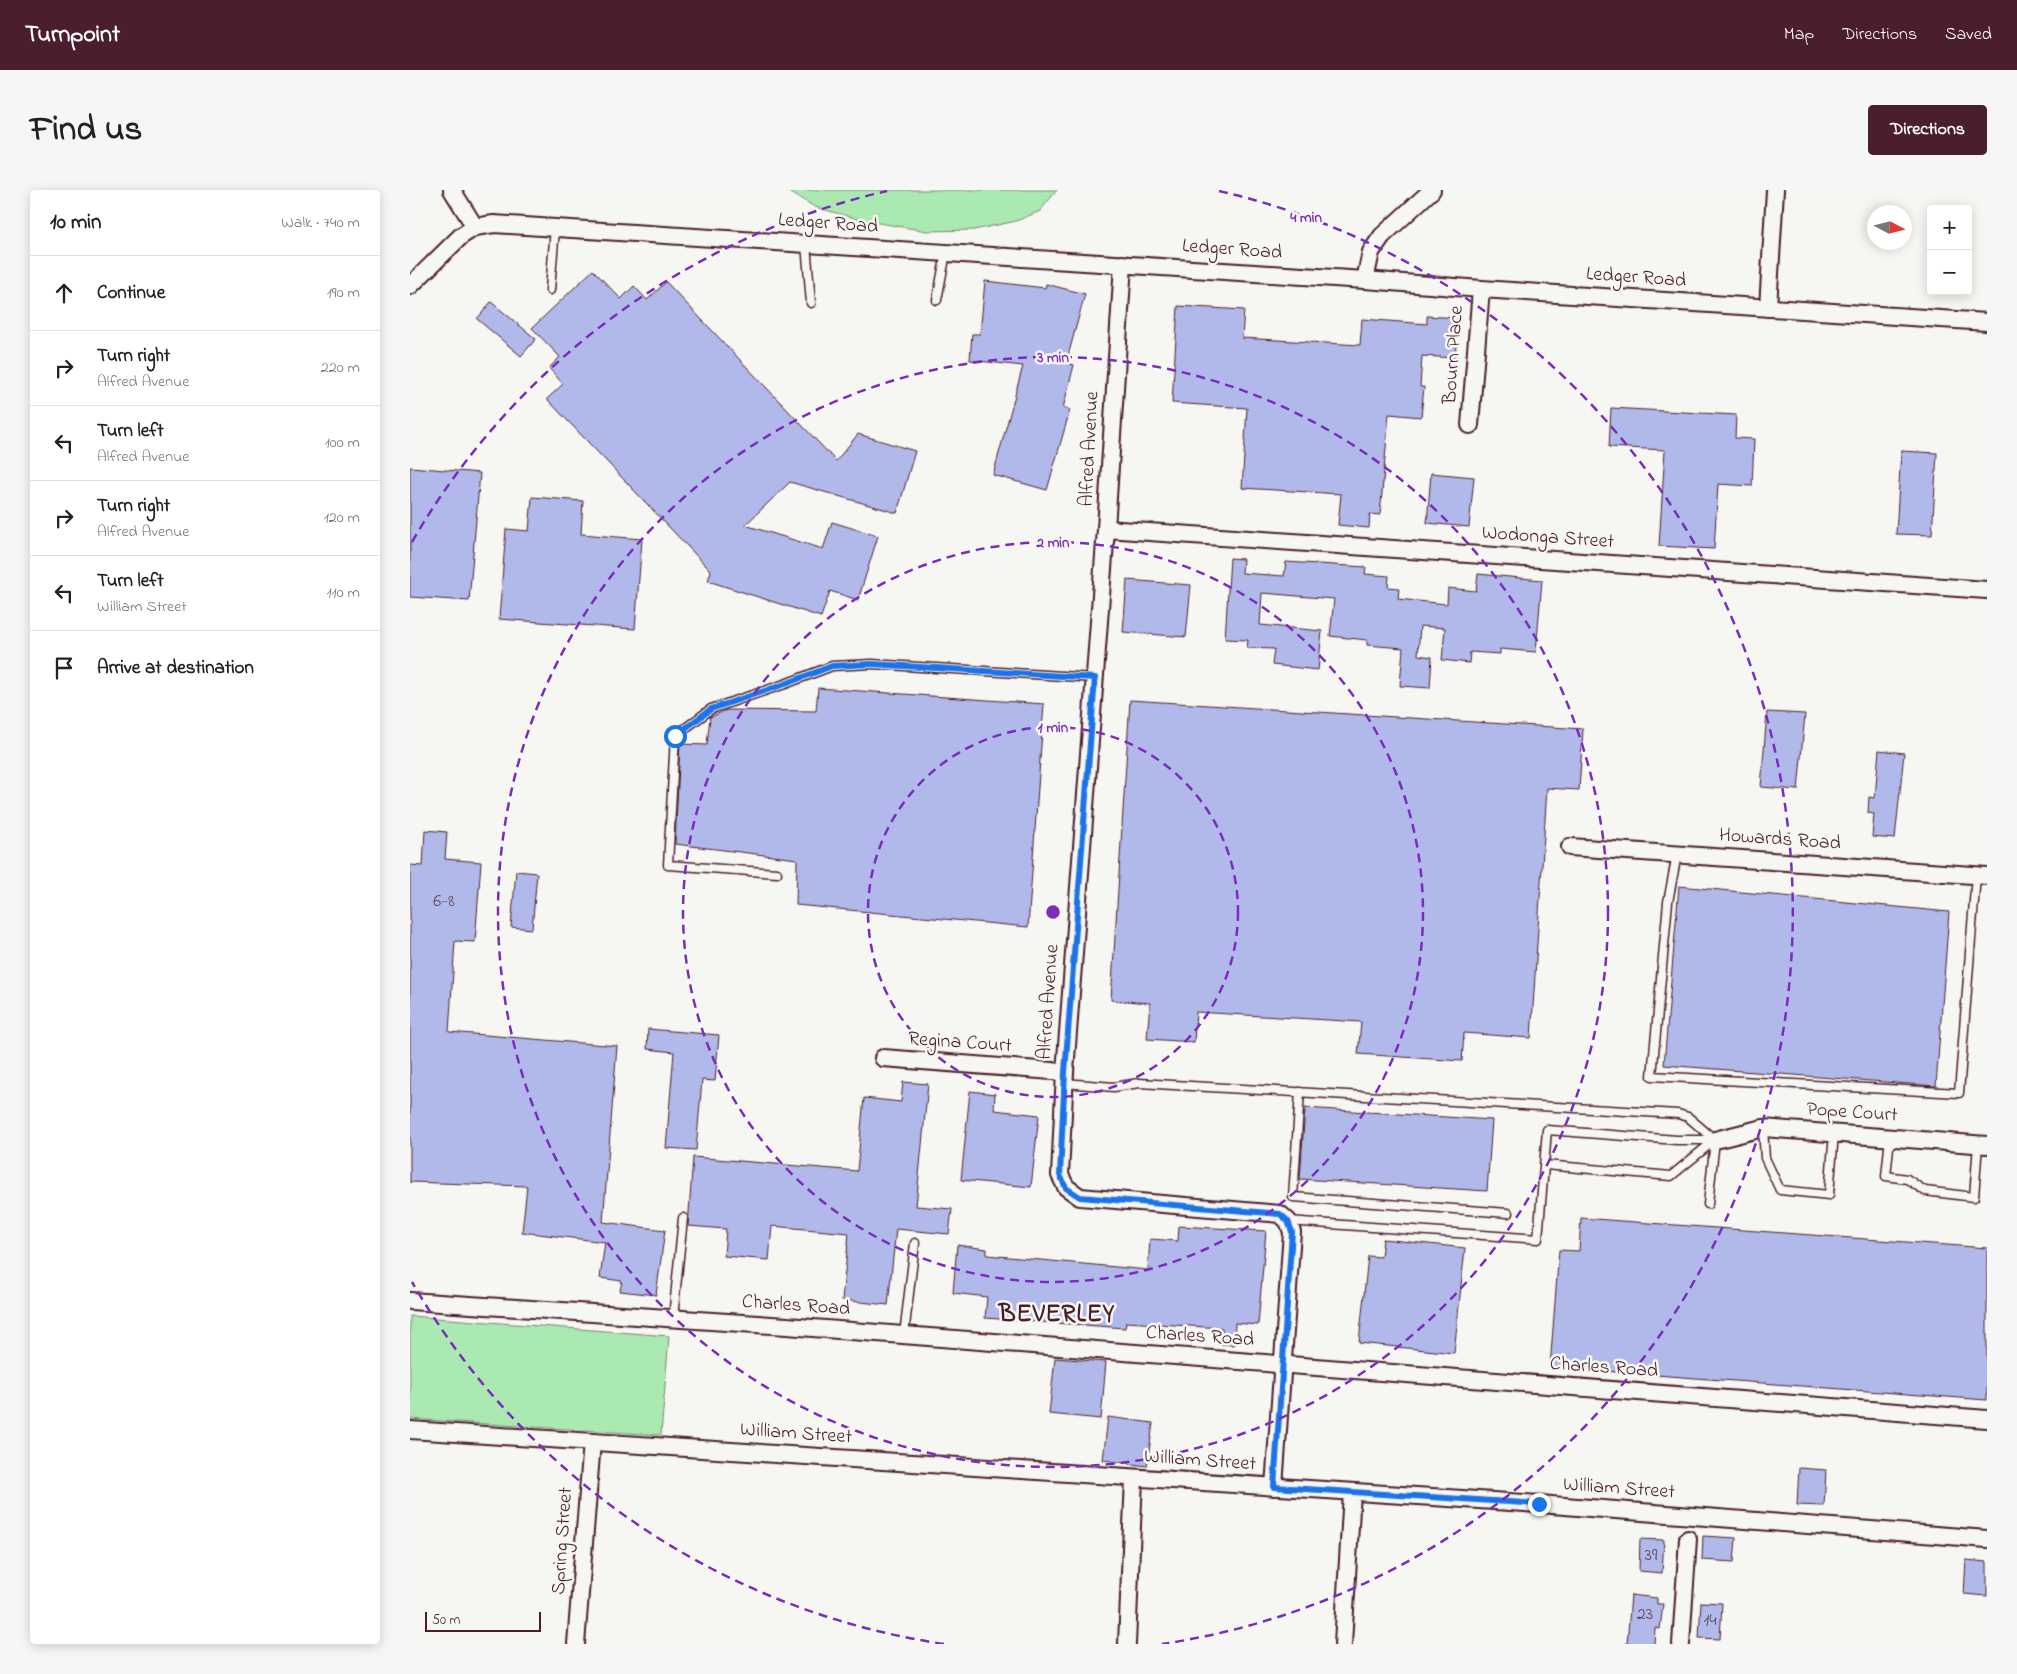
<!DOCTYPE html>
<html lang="en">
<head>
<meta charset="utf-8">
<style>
  :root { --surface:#fff; --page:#f6f6f6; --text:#222; --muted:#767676; --line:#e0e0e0; --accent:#4a1f2b }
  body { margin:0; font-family:"Indie Flower",sans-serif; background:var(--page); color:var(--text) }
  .controls { position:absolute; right:15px; top:15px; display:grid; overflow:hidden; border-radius:5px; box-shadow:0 2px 12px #0003 }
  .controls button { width:45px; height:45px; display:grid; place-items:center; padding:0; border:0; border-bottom:1px solid var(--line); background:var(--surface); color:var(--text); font:25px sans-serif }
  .compass { position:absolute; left:1457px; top:15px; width:45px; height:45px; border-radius:50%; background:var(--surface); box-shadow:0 2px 12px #0003; rotate:97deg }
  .scale { position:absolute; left:15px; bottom:12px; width:116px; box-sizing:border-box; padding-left:5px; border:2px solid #4a1f2b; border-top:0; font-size:14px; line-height:18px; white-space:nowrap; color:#4a1f2b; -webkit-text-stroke:4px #f6f6f2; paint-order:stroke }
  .stop { position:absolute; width:15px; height:15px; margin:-11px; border:4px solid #1a73e8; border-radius:50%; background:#fff }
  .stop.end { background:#1a73e8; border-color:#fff; box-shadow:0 1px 5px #0008 }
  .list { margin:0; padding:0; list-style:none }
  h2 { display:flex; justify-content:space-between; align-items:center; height:65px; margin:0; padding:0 20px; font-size:21px }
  h2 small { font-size:16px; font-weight:400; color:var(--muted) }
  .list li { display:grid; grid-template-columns:32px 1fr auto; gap:15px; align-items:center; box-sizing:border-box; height:75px; padding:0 20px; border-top:1px solid var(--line) }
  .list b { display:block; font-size:19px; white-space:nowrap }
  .list p { margin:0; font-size:16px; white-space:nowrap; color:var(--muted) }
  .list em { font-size:16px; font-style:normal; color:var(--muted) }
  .icon { flex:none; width:28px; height:28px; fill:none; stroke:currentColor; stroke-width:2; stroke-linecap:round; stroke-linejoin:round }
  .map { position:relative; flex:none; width:1577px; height:1454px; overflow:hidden; border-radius:5px }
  header { display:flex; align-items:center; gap:30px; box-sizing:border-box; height:70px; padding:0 25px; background:var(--accent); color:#fff }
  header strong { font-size:24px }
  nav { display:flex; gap:28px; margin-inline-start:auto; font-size:18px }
  .intro { display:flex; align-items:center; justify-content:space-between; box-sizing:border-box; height:120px; padding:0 30px }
  h1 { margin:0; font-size:35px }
  .button { padding:12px 22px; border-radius:5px; background:var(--accent); color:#fff; font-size:18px; font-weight:700 }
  main { display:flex; gap:30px; padding:0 30px }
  aside { flex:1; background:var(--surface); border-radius:5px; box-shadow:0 2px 12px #0003 }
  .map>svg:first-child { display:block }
</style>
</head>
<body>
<header>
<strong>Turnpoint</strong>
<nav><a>Map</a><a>Directions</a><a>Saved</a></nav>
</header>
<div class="intro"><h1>Find us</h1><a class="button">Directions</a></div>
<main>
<aside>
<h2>10 min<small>Walk · 740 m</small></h2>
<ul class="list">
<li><svg class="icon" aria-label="ahead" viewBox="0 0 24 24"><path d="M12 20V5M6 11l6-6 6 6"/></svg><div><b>Continue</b></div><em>190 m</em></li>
<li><svg class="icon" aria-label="right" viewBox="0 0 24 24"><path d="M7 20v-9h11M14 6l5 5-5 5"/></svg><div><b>Turn right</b><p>Alfred Avenue</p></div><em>220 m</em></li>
<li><svg class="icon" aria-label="left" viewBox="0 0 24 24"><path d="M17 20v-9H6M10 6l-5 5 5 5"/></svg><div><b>Turn left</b><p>Alfred Avenue</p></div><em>100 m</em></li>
<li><svg class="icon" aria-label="right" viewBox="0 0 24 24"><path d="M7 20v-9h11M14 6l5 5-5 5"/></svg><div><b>Turn right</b><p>Alfred Avenue</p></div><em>120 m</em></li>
<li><svg class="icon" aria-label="left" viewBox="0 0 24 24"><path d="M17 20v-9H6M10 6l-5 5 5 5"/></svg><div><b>Turn left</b><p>William Street</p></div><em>110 m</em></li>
<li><svg class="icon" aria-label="arrive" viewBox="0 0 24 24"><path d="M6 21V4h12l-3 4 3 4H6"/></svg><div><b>Arrive at destination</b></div></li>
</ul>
</aside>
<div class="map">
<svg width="1577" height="1454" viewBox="0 0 1577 1454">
  <rect width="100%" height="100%" fill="#f6f6f2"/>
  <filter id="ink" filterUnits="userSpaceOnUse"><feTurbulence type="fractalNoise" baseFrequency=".02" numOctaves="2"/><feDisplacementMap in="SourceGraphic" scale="10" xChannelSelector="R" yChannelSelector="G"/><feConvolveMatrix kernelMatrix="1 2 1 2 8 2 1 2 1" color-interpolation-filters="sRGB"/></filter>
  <g filter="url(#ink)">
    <g fill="#aaeab2" stroke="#7a846e">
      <path d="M376,0H647L630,21L606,31L564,40L517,41L451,30L405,17Z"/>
      <path d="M0,1126L259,1146L251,1245L0,1229Z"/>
    </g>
    <g fill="#b1b9ea" stroke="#4a1f2b">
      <path d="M183,80L211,109L224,96L237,110L256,92L426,271L448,244L505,261L487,323L380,292L335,335L413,359L422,332L468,346L448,410L420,401L411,427L298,391L301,381L137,209L153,194L139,178L150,167L122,138Z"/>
      <path d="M575,91L635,98L636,94L675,104L656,173L664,175L653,218L660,220L637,300L583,285L613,176L560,170L562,144H570Z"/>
      <path d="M81,112L126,149L111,166L67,129Z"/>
      <path d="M768,116L834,120L832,148L950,155L952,129L1017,134V126L1048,128L1045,168L1012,166L1010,197H1014L1011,227L979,224L970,325L960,324L959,338L928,335L931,304L832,298L837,218L762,213Z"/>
      <path d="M1201,218L1326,225L1325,248L1344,249L1342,296L1308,294L1304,359L1249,356L1255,260L1199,257Z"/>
      <path d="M1491,261L1527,263L1522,345L1486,344Z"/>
      <path d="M0,277L70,283L59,411L0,407Z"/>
      <path d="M1021,283L1064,287L1059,337L1017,333Z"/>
      <path d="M122,307L173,311L171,344L232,349L225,439L89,429L96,339L119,341Z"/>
      <path d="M820,368L833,369L832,383L874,386L876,372L956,377L955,384L979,386L978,397L989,398L988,409L1037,414L1038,398L1066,401L1068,384L1132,390L1126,462L1090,459V464L1060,462L1059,473L1032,470L1035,438L1010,436L1008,465L1022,467L1020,498L990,496L993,458L957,455V450L920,446L924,409L852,403L850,435L912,441L908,480L862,475L864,459L837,458L838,450L815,449Z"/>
      <path d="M717,390L781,395L776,447L713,442Z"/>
      <path d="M408,498L634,514L618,737L386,715L387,669L265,654L270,554L297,555L300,527L317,520L406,521Z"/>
      <path d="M720,510L1173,539L1169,600L1137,598L1121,848L1054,843L1052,871L948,864L951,832L786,822L784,852L737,849L740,813L701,810Z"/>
      <path d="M1357,522L1395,524L1388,600L1351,597Z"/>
      <path d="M1469,560L1494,563L1485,649L1462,647L1464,624L1458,623L1459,607L1465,608Z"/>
      <path d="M15,640L37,642L35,669L71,672L65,752L45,751L39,842L207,856L193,1032L255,1040L246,1105L210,1101L212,1091L190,1088L195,1052L112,1042L117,996L0,992V675L13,676Z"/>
      <path d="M106,681L127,683L122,739L101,737Z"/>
      <path d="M1269,696L1539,722L1526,896L1254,875Z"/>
      <path d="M238,839L309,845L305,891L292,890L286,960L256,958L264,862L237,859Z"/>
      <path d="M493,892L518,894L506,1016L542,1019L539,1044L486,1039L478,1115L432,1110L439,1043L362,1036L359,1070L314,1066L316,1039L278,1036L283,967L447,981L454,908L491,912Z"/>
      <path d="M560,901L585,904L584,920L629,925L621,997L551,990Z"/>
      <path d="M895,918L1082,930L1077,1001L890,989Z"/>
      <path d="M1171,1028L1577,1058V1210L1140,1177L1149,1060L1169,1061Z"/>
      <path d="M769,1036L856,1041L848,1135L825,1133L824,1155L811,1154L812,1138L716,1132L715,1138L575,1128L577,1107L543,1103L547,1055L577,1059V1065L738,1080L740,1049L768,1051Z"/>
      <path d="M973,1049L1055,1058L1044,1163L949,1153L958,1066L971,1067Z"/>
      <path d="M645,1168L696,1172L691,1229L639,1224Z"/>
      <path d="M698,1227L743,1233L737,1276L693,1270Z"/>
      <path d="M1389,1278L1416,1280L1414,1316L1387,1315Z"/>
      <path d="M1293,1346L1326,1348L1324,1372L1292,1370Z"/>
      <path d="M1230,1349L1254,1350L1252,1383L1229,1381Z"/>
      <path d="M1556,1370L1577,1372V1406L1554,1404Z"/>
      <path d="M1221,1405L1247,1408V1414H1253L1250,1439L1245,1438L1244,1454H1217Z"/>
      <path d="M1291,1412L1312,1413L1310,1449L1289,1448Z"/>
    </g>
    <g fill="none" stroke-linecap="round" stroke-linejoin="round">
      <g stroke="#4a1f2b" stroke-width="11">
        <g id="service">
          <path d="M396,54L401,113"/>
          <path d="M140,100L145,38"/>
          <path d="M527,110L536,63"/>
          <path d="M1267,664L1258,712L1242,886L1549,903L1566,685"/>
          <path d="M367,683L258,675L265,546L301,519L375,494L422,476L462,474L685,488"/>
          <path d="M654,893L704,897L729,893L1268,924L1278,927L1305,950"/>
          <path d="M890,902L883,1007L1098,1023"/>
          <path d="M1353,938L1355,968L1370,1000L1419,1005L1424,943"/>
          <path d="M1480,948L1476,986L1497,989L1515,1001L1564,1007L1568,954"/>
          <path d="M1135,975L1261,986L1305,950"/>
          <path d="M1298,1014L1305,950"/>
          <path d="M878,1031L1128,1049L1137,940L1267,950H1305"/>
          <path d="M263,1128L273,1028"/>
          <path d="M494,1145L505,1053"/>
        </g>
      </g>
      <g stroke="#4a1f2b" stroke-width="20">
        <g id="minor">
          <path d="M42,0L65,37"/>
          <path d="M713,74L696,339L655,882L650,985L656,997L670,1007L870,1024L878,1031L882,1042L864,1297"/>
          <path d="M955,90L961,62L972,46L1022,0"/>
          <path d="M0,96L51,46L65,37L84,34L955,90L1071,99L1577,132"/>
          <path d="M1358,118L1365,0"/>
          <path d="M1060,235L1071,99"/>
          <path d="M696,339L1577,400"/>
          <path d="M1160,657L1577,686"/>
          <path d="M473,868L655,882"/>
          <path d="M1305,950L1353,938L1577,955"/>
          <path d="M0,1111L377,1136L1577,1229"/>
          <path d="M0,1240L1129,1314L1577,1349"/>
          <path d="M166,1454L182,1252"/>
          <path d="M717,1454L724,1288"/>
          <path d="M933,1454L942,1302"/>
          <path d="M1271,1454L1278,1349"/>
        </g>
      </g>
      <use href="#service" stroke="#f6f6f2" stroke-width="8"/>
      <use href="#minor" stroke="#f6f6f2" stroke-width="16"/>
    </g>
  </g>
  <g fill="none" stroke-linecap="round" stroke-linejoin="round" filter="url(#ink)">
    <path stroke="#1a73e8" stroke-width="6" d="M265,546L301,519L375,494L422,476L462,474L685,488L655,882L650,985L656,998L670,1007L870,1024L878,1031L882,1042L864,1297L1129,1314"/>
  </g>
  <g fill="none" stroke="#7b2cbf" stroke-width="2.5" stroke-dasharray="9 6">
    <circle cx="643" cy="722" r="185"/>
    <circle cx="643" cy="722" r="370"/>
    <circle cx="643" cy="722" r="555"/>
    <path d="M534 1454A740 740 0 0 1 2 1092M2 352A740 740 0 0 1 477 1M809 1A740 740 0 0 1 752 1454"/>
  </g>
  <g text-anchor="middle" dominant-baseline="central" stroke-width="5" stroke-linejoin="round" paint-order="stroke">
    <g font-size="18" fill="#64465b">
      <text x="34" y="712">6-8</text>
      <text x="1241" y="1366">39</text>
      <text x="1235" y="1425">23</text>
      <text x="1300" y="1431">14</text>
    </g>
    <g font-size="20" fill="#4a1f2b" stroke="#f6f6f2">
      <text transform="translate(418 34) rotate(4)">Ledger Road</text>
      <text transform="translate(822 60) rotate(4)">Ledger Road</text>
      <text transform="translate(1226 88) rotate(4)">Ledger Road</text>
      <text transform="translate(1044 165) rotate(-86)">Bourn Place</text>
      <text transform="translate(680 259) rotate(-87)">Alfred Avenue</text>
      <text transform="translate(1138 348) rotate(4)">Wodonga Street</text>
      <text transform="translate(1370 650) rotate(4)">Howards Road</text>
      <text transform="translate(639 812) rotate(-86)">Alfred Avenue</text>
      <text transform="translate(550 853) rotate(4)">Regina Court</text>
      <text transform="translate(1442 923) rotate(4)">Pope Court</text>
      <text transform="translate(386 1116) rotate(4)">Charles Road</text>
      <text transform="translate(790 1147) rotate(4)">Charles Road</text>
      <text transform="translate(1194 1178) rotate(4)">Charles Road</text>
      <text transform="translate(386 1244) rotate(4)">William Street</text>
      <text transform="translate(790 1271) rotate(4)">William Street</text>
      <text transform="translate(1209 1299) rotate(4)">William Street</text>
      <text transform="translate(153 1351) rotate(-86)">Spring Street</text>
    </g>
    <g font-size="25" font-weight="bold" letter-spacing="1" fill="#4a1f2b" stroke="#f6f6f2">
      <text x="647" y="1125">BEVERLEY</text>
    </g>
  </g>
  <circle cx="643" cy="722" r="8" fill="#7b2cbf" stroke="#f6f6f2" stroke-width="2.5"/>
  <g font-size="15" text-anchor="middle" font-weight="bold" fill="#7b2cbf" stroke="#f6f6f2" stroke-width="5" stroke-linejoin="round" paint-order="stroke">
    <text x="896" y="32">4 min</text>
    <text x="643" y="172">3 min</text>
    <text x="643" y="357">2 min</text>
    <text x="643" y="542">1 min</text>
  </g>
</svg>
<div class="controls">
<button>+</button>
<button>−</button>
</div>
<svg class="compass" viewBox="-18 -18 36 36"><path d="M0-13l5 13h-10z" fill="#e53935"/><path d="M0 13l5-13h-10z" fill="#767676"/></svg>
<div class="scale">50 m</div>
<div class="stop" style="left:265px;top:546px"></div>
<div class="stop end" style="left:1129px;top:1314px"></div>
</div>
</main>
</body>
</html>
